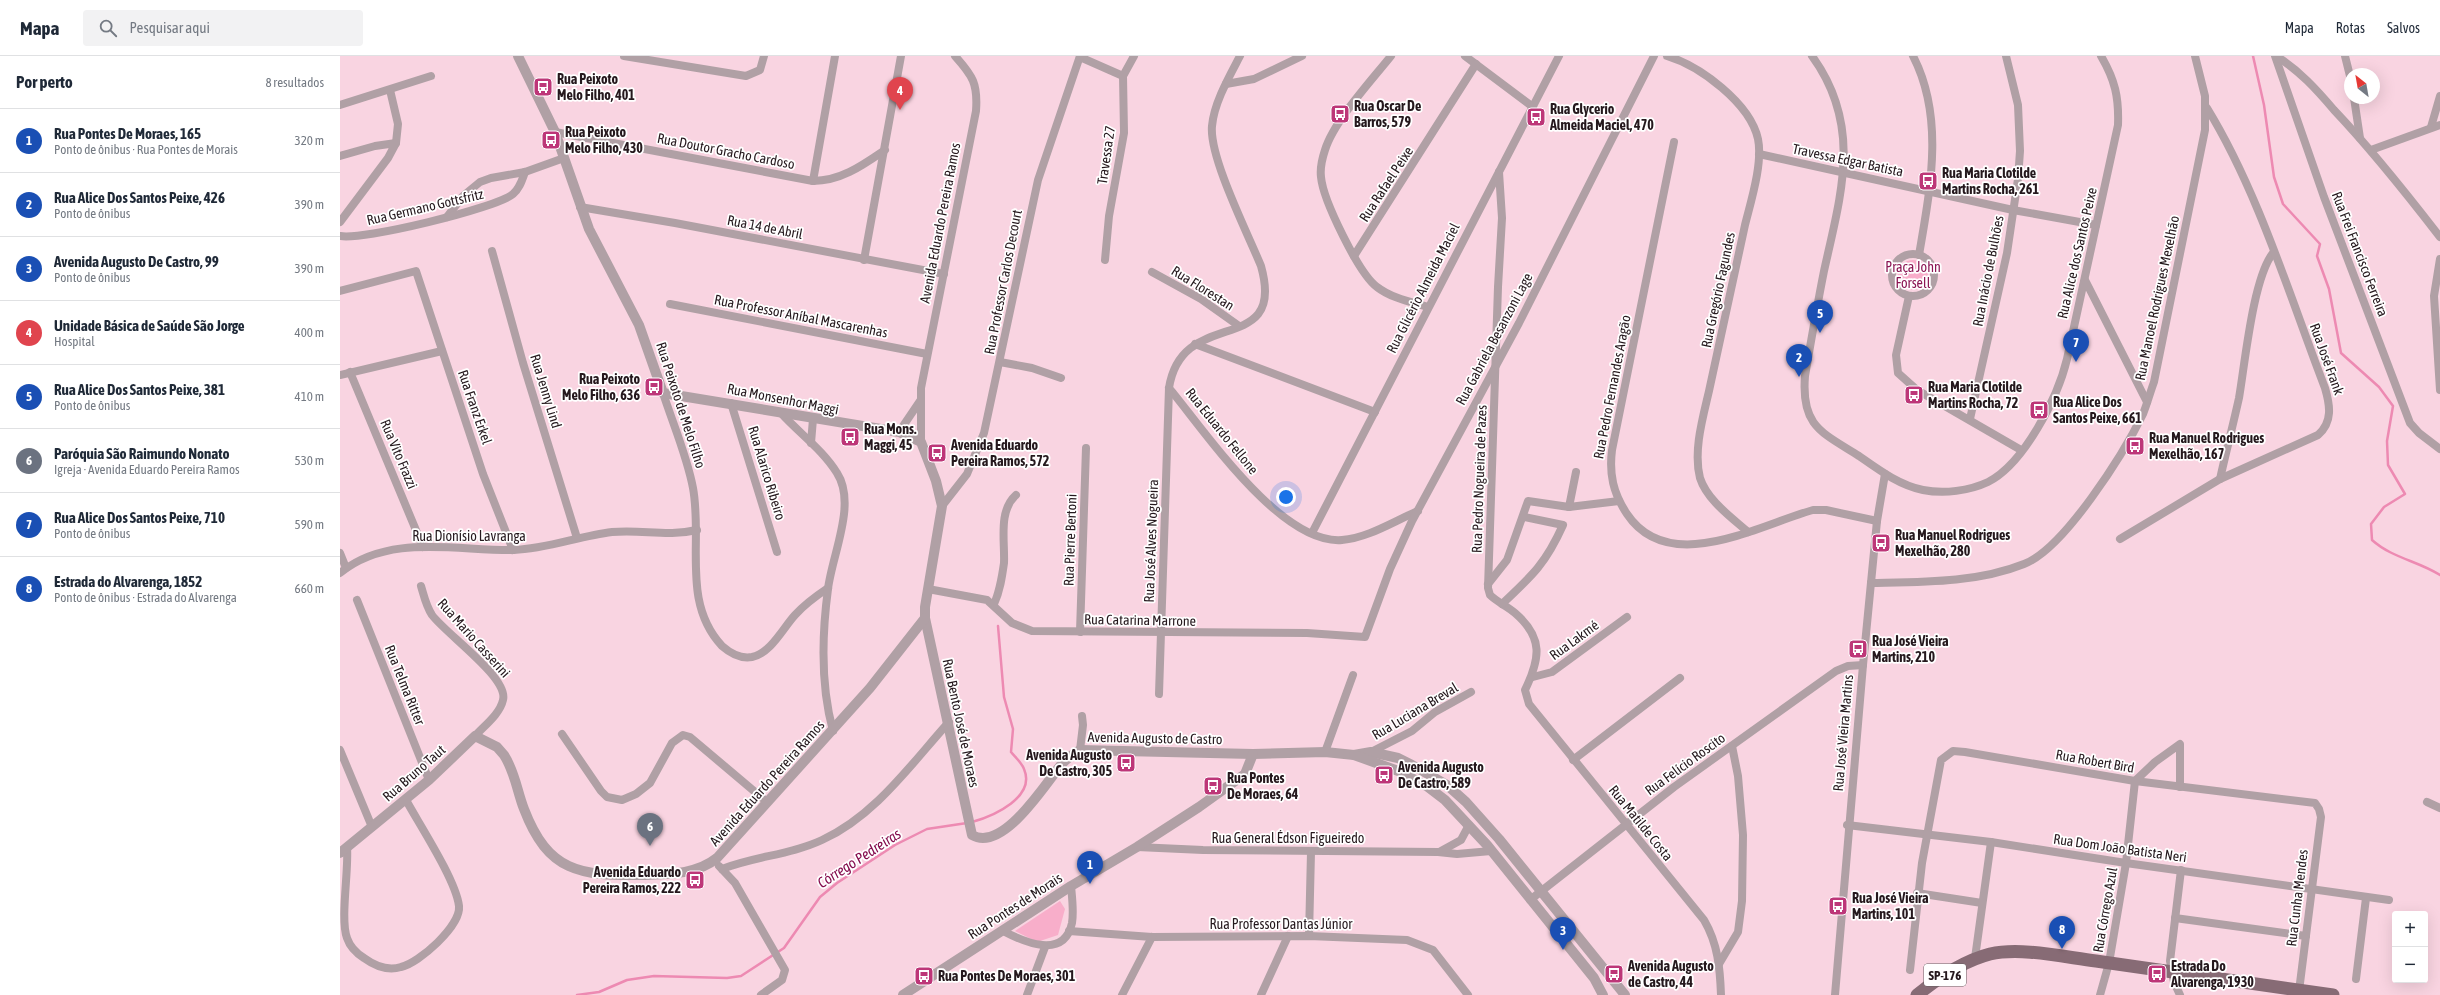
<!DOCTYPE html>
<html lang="pt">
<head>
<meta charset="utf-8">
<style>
  :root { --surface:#fff; --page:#f2f2f3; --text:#1f2937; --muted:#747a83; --line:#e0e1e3; --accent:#2563eb }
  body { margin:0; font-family:"Asap Condensed",sans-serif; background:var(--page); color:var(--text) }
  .controls { position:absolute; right:12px; bottom:12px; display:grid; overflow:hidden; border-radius:4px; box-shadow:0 4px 16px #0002 }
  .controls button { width:36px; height:36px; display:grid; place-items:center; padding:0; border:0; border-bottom:1px solid var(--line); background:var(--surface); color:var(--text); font:20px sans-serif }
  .compass { position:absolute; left:2004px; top:12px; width:36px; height:36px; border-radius:50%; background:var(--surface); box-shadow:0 4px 16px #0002; rotate:329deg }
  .you { position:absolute; left:946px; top:441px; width:14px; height:14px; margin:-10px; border:3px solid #fff; border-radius:50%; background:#1a73e8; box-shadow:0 0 0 6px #1a73e833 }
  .badge { display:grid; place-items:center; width:26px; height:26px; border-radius:50%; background:var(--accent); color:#fff; font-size:13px; font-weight:700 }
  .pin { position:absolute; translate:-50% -33px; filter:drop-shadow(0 1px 2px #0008) }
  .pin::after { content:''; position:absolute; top:21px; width:14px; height:12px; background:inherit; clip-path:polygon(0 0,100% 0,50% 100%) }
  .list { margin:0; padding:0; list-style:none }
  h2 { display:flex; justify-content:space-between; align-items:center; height:52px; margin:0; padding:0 16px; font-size:17px }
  h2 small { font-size:13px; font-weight:400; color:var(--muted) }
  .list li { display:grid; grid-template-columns:26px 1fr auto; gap:12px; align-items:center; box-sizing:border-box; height:64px; padding:0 16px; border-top:1px solid var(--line) }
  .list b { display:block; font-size:15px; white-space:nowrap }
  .list p { margin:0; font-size:13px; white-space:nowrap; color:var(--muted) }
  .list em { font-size:13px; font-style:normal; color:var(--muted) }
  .icon { flex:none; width:22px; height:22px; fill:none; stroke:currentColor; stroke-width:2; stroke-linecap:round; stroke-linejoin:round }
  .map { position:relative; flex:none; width:2100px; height:939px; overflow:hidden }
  header { display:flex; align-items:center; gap:24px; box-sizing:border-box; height:56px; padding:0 20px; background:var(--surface); border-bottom:1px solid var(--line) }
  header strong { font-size:19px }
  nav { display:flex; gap:22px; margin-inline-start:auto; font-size:14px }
  .search { width:280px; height:36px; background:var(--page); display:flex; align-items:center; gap:10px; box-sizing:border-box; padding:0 14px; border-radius:4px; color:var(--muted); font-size:15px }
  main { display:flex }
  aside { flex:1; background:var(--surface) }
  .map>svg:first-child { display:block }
</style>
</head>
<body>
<header>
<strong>Mapa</strong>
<div class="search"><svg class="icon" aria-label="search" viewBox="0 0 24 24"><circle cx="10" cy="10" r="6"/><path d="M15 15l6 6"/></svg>Pesquisar aqui</div>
<nav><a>Mapa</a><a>Rotas</a><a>Salvos</a></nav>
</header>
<main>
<aside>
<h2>Por perto<small>8 resultados</small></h2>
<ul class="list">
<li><span class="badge" style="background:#1a4fb4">1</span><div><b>Rua Pontes De Moraes, 165</b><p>Ponto de ônibus · Rua Pontes de Morais</p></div><em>320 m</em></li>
<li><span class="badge" style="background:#1a4fb4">2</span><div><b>Rua Alice Dos Santos Peixe, 426</b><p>Ponto de ônibus</p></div><em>390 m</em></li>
<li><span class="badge" style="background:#1a4fb4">3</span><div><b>Avenida Augusto De Castro, 99</b><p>Ponto de ônibus</p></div><em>390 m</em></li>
<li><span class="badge" style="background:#e0444e">4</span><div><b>Unidade Básica de Saúde São Jorge</b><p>Hospital</p></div><em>400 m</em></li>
<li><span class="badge" style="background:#1a4fb4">5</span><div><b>Rua Alice Dos Santos Peixe, 381</b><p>Ponto de ônibus</p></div><em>410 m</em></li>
<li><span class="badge" style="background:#6b7280">6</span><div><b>Paróquia São Raimundo Nonato</b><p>Igreja · Avenida Eduardo Pereira Ramos</p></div><em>530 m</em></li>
<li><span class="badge" style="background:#1a4fb4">7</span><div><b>Rua Alice Dos Santos Peixe, 710</b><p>Ponto de ônibus</p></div><em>590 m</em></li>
<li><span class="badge" style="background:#1a4fb4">8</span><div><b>Estrada do Alvarenga, 1852</b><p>Ponto de ônibus · Estrada do Alvarenga</p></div><em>660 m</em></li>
</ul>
</aside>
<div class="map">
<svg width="2100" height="939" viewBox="0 0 2100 939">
  <rect width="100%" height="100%" fill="#f9d4e1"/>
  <g fill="#f8aeca">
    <circle cx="1573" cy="219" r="15"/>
    <path d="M720,845L725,853L718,879L697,886L675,875Z"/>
  </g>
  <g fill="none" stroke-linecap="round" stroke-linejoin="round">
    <g stroke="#ed8ab2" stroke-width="2.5">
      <path d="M1913,0L1924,49L1934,121L1943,148L1980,188L1977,200L1989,233L2001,297L2039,331L2053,350L2047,385L2048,409L2065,438L2044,451L2031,468L2032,484C2052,502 2078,505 2100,519"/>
      <path d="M632,766C654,760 696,741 684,713C682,707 675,701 671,696L673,673L664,641L658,570"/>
      <path d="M237,939L259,936L287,924L314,920L387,922L401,920L444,892L480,841L497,827L555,789L587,773L627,767"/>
    </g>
    <g stroke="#b0a0a5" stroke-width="8">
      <path d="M284,0L406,20L420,14L424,0"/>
      <path d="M1051,0C1031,25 994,65 985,94C982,103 980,113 981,121C983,144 1019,218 1037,231C1051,242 1071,246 1088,251"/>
      <path d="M1125,0L1193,51"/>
      <path d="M1327,0C1360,10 1410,47 1418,83C1423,107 1411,145 1405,169C1393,225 1381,280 1369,335C1363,361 1353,395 1360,422C1367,444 1391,461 1408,476"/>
      <path d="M1472,0C1523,70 1501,138 1484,215C1477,250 1471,285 1465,320C1461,370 1481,376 1519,400C1539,414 1559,429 1583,434C1604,438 1629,435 1648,426C1684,408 1718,341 1727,303L1778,69C1779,41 1775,24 1761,0"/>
      <path d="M1573,0C1605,62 1590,134 1579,199"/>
      <path d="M1935,0L1984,141L2070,367L2079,377L2100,393"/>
      <path d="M1936,0C1959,14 1977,34 1994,54C2032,94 2066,137 2100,181"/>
      <path d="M2005,0L2010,20"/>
      <path d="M740,1L783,20"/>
      <path d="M886,28L914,23L962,0"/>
      <path d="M50,34L58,68L56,87"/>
      <path d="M2014,42L2020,82"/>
      <path d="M0,49L91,20"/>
      <path d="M2091,71L2100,40"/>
      <path d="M215,76L473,125C501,125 523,109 545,94"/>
      <path d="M1334,86L1272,394C1269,418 1273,437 1287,458C1329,521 1419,469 1473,454H1486L1537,465"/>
      <path d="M2031,94L2100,69"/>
      <path d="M1419,98L1673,154L1756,169"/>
      <path d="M0,100L35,90L56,87L48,102L0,166"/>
      <path d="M1159,116L1162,162L1158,231L1148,532L1150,539C1157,546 1167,550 1175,557C1204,582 1200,603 1185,634L1189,648L1364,864C1378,888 1380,912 1381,939"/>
      <path d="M473,125L495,0"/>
      <path d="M240,151L335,167L604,218"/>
      <path d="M107,161L123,140L140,126L151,122L185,116L224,102"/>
      <path d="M0,180C21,185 157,152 173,138C180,132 182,124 185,116"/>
      <path d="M152,195L183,307L237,482"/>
      <circle cx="1573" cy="219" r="21"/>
      <path d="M1014,200L1136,8"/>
      <path d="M2100,203L2094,240L2100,334"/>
      <path d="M524,204L561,0"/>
      <path d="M765,204L769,160L784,77L783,20L794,0"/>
      <path d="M812,216L861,243L899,270"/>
      <path d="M1745,224L1807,346"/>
      <path d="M0,235L76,215L143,418L173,494"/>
      <path d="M1569,240L1556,299L1558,317L1577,334L1681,394"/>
      <path d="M330,248L587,298"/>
      <path d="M855,288L1035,356"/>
      <path d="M660,306L692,312L721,322"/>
      <path d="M10,316L83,491"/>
      <path d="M0,319L102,295"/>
      <path d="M829,332C864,374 941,489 1002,484C1028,482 1054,465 1078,455"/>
      <path d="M323,337C333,368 347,400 353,432C363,486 341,546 382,590C390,597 401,603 412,601C431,597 443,572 455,559C464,549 476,540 488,532"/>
      <path d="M391,347L437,496"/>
      <path d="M441,357C459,377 483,394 497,417C517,448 492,499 488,533C482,578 481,631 493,675"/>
      <path d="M1630,363L1667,197L1678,123L1680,95L1678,49L1666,0"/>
      <path d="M559,376L580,345"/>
      <path d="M581,386V332L636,55C638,28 633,20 615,0"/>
      <path d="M471,387L473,363"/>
      <path d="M1880,423C1886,396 1893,369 1899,342C1905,307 1913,222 1933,197"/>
      <path d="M602,450L627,418L644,377L698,124L740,0"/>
      <path d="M1229,451L1279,445"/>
      <path d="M972,477L1219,0"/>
      <path d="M1780,483L1880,423L1978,379C1993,366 1990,349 1985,332C1950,241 1918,135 1867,52"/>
      <path d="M0,497L6,512"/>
      <path d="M0,517C49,477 116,495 174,494C207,493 239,480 272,476C302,473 327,481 357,474"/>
      <path d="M1531,527C1581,526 1637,527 1684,508C1724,493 1784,397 1803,358C1807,348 1810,337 1814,326L1865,74V40L1855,0"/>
      <path d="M1148,528L1167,504L1188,445L1229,451L1236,416"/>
      <path d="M81,530C84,540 86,550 92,559C106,578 169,622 163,644C160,658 144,670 135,680"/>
      <path d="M588,533L647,544L672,567L692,575L967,577L1025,581L1050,513L1072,465L1179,267L1314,0"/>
      <path d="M17,544L89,724"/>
      <path d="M654,548C660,535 662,521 664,507C665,485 658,455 676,439"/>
      <path d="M1162,548C1193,519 1206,507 1223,469L1184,461"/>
      <path d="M740,576L746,392"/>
      <path d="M1193,621L1212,616L1287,561"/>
      <path d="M819,638L829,332C842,248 947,303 921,210C908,178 869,101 872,70C874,47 889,21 900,0"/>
      <path d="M222,678L261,735L267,741L282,744L296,738L310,727L332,687L343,679L350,681L427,746"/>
      <path d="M0,694L32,771"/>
      <path d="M740,694L743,669L742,660"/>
      <path d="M985,696L1013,619"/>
      <path d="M1031,696L1072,675L1095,656L1131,636"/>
      <path d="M1233,704L1340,622"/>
      <path d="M2087,746L2100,752"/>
      <path d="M1507,769L1651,786L1786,807L2049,844"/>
      <path d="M7,791C9,814 0,863 7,882C10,891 16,897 24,902C35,910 48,915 61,911C79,907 121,870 119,850C116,824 79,768 66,744"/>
      <path d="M797,791L863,794L1098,796L1117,798L1151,795"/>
      <path d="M1101,795L1121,784L1129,769"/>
      <path d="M379,810L395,827L445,914L442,924L421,939"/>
      <path d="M382,813C415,800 450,799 482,784C535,760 571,708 609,666"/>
      <path d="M1577,837L1642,847"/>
      <path d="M1190,844L1334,731L1496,615L1508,610L1523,609"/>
      <path d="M1835,862L1966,880"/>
      <path d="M663,875C684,886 724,904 732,867C734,855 732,841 731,830"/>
      <path d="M729,875L812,881L969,880L1067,884L1093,894L1128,939"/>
      <path d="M969,880L971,796"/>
      <path d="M1635,902L1651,786"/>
      <path d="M1379,908L1398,876L1402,845L1403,779L1398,720L1392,690"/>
      <path d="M1570,914L1582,807L1601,704L1613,695L1625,696L1795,725L1975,747L1979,753L1981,761L1959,935"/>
      <path d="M2016,923L2026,842"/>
      <path d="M687,939L705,891"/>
      <path d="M782,939L812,881"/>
      <path d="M921,939L948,880"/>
      <path d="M1495,939L1523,609L1537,465L1545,418"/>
      <path d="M1760,939L1769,907L1786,807L1795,725L1815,706L1840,688V731"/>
      <path d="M1840,939L1834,926L1830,905L1841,814"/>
    </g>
    <g stroke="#b0a0a5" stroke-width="10">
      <path d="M178,0L215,76L249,173L299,269L323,337L559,376L581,386L596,425L602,450L585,551V562L632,779C663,797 705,728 721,709C726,703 733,698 740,694L913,698L985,696L1014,699L1031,696L1058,702L1072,709L1107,729L1126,746L1159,783L1285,939"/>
      <path d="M1014,699L1061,716L1088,731L1105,744L1147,789L1254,922L1263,939"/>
      <path d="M0,797L89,724L135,680L157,691L164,699C175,716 177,735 184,753C208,816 240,820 302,819C327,818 356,819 377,802L530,632L585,562"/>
      <path d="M563,939L731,830L797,791L859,751L905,718L913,698"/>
    </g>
    <path stroke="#876b75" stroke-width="13" d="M1577,939C1598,922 1623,905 1650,898C1681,891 1724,901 1756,905C1835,916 1914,927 1993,939"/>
  </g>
  <defs>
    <g id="bus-square" transform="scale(1)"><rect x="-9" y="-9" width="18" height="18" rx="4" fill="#bd3678" stroke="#fff"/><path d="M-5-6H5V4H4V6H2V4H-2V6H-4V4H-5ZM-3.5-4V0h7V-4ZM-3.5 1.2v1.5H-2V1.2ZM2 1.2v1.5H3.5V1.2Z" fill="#fff"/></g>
  </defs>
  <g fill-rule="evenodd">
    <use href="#bus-square" x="203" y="31"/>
    <use href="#bus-square" x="1000" y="58"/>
    <use href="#bus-square" x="1196" y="61"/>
    <use href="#bus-square" x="211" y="84"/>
    <use href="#bus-square" x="1588" y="125"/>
    <use href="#bus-square" x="314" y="331"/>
    <use href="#bus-square" x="1574" y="339"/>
    <use href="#bus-square" x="1699" y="354"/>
    <use href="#bus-square" x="510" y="381"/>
    <use href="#bus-square" x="1795" y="390"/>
    <use href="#bus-square" x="597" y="397"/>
    <use href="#bus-square" x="1541" y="487"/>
    <use href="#bus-square" x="1518" y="593"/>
    <use href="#bus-square" x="786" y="707"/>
    <use href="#bus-square" x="1044" y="719"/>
    <use href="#bus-square" x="873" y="730"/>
    <use href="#bus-square" x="355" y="824"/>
    <use href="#bus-square" x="1498" y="850"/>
    <use href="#bus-square" x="1274" y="918"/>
    <use href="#bus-square" x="1817" y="918"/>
    <use href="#bus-square" x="584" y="920"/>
  </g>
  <g text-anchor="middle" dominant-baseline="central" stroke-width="3.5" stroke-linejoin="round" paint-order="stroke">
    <rect fill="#fff" stroke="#665d61" stroke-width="1" x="1584" y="908" width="42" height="22" rx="3"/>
    <g font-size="13" font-weight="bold" fill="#25181d">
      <text x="1605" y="919">SP-176</text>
    </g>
    <g font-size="14" font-weight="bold" fill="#25181d" stroke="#fff" text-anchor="start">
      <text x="217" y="23">Rua Peixoto<tspan x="217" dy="16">Melo Filho, 401</tspan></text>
      <text x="1014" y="50">Rua Oscar De<tspan x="1014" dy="16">Barros, 579</tspan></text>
      <text x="1210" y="53">Rua Glycerio<tspan x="1210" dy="16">Almeida Maciel, 470</tspan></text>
      <text x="225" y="76">Rua Peixoto<tspan x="225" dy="16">Melo Filho, 430</tspan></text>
      <text x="1602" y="117">Rua Maria Clotilde<tspan x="1602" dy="16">Martins Rocha, 261</tspan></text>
      <text x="300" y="323" text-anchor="end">Rua Peixoto<tspan x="300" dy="16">Melo Filho, 636</tspan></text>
      <text x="1588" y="331">Rua Maria Clotilde<tspan x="1588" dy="16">Martins Rocha, 72</tspan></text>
      <text x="1713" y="346">Rua Alice Dos<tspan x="1713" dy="16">Santos Peixe, 661</tspan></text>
      <text x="524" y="373">Rua Mons.<tspan x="524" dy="16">Maggi, 45</tspan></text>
      <text x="1809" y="382">Rua Manuel Rodrigues<tspan x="1809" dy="16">Mexelhão, 167</tspan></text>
      <text x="611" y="389">Avenida Eduardo<tspan x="611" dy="16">Pereira Ramos, 572</tspan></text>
      <text x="1555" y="479">Rua Manuel Rodrigues<tspan x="1555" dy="16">Mexelhão, 280</tspan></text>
      <text x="1532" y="585">Rua José Vieira<tspan x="1532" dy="16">Martins, 210</tspan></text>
      <text x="772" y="699" text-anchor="end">Avenida Augusto<tspan x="772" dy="16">De Castro, 305</tspan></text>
      <text x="1058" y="711">Avenida Augusto<tspan x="1058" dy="16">De Castro, 589</tspan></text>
      <text x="887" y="722">Rua Pontes<tspan x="887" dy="16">De Moraes, 64</tspan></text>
      <text x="341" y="816" text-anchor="end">Avenida Eduardo<tspan x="341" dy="16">Pereira Ramos, 222</tspan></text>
      <text x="1512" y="842">Rua José Vieira<tspan x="1512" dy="16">Martins, 101</tspan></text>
      <text x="1288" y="910">Avenida Augusto<tspan x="1288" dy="16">de Castro, 44</tspan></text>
      <text x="1831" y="910">Estrada Do<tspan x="1831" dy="16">Alvarenga, 1930</tspan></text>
      <text x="598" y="920">Rua Pontes De Moraes, 301</text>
    </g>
    <g font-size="14" fill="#25181d" stroke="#fff">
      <text transform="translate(386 95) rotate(11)">Rua Doutor Gracho Cardoso</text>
      <text transform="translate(766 99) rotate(-82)">Travessa 27</text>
      <text transform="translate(1508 104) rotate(12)">Travessa Edgar Batista</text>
      <text transform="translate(1046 128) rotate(-57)">Rua Rafael Peixe</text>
      <text transform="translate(85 151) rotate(-13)">Rua Germano Gottsfritz</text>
      <text transform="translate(600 167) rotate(-79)">Avenida Eduardo Pereira Ramos</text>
      <text transform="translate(425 171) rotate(11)">Rua 14 de Abril</text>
      <text transform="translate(1737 197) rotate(-77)">Rua Alice dos Santos Peixe</text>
      <text transform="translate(2020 198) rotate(69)">Rua Frei Francisco Ferreira</text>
      <text transform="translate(1648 215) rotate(-79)">Rua Inácio de Bulhões</text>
      <text transform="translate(663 226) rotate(-79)">Rua Professor Carlos Decourt</text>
      <text transform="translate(863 232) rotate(32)">Rua Florestan</text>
      <text transform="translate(1083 232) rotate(-63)">Rua Glicério Almeida Maciel</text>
      <text transform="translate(1378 234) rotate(-78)">Rua Gregório Fagundes</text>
      <text transform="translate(1817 242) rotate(-78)">Rua Manoel Rodrigues Mexelhão</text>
      <text transform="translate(461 260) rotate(11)">Rua Professor Aníbal Mascarenhas</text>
      <text transform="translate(1154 283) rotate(-62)">Rua Gabriela Besanzoni Lage</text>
      <text transform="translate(1987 303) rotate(70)">Rua José Frank</text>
      <text transform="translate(1272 331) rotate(-79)">Rua Pedro Fernandes Aragão</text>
      <text transform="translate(206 335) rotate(73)">Rua Jenny Lind</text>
      <text transform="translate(443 343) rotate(11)">Rua Monsenhor Maggi</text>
      <text transform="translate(341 349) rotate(72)">Rua Peixoto de Melo Filho</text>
      <text transform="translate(135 351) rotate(71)">Rua Franz Erkel</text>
      <text transform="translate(882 375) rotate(51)">Rua Eduardo Fellone</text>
      <text transform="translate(59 398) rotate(67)">Rua Vito Frazzi</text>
      <text transform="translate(427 417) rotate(73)">Rua Alarico Ribeiro</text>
      <text transform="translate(1139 423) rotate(-88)">Rua Pedro Nogueira de Pazes</text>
      <text x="129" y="480">Rua Dionísio Lavranga</text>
      <text transform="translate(730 484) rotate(-88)">Rua Pierre Bertoni</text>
      <text transform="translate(811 485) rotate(-88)">Rua José Alves Nogueira</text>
      <text transform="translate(800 564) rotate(1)">Rua Catarina Marrone</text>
      <text transform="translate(134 582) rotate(48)">Rua Mario Casserini</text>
      <text transform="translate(1234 584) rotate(-36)">Rua Lakmé</text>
      <text transform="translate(65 629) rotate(68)">Rua Telma Ritter</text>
      <text transform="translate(1075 655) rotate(-31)">Rua Luciana Breval</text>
      <text transform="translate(621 667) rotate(78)">Rua Bento José de Moraes</text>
      <text transform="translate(1503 677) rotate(-85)">Rua José Vieira Martins</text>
      <text transform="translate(815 682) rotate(1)">Avenida Augusto de Castro</text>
      <text transform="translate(1755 705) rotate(10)">Rua Robert Bird</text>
      <text transform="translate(1345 708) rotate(-36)">Rua Felício Roscito</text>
      <text transform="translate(74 717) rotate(-41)">Rua Bruno Taut</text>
      <text transform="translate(427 727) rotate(-48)">Avenida Eduardo Pereira Ramos</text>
      <text transform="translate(1301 767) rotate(51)">Rua Matilde Costa</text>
      <text x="948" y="782">Rua General Édson Figueiredo</text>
      <text transform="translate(1780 792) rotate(8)">Rua Dom João Batista Neri</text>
      <text transform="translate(1957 842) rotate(-83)">Rua Cunha Mendes</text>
      <text transform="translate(675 850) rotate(-33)">Rua Pontes de Morais</text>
      <text transform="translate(1765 854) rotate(-80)">Rua Córrego Azul</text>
      <text x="941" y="868">Rua Professor Dantas Júnior</text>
    </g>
    <g font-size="14" fill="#8b1553" stroke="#fff">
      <text x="1573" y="211">Praça John<tspan x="1573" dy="16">Forsell</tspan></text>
    </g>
    <g font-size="15" font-style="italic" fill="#840b4d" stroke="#fff">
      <text transform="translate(519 802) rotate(-33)">Córrego Pedreiras</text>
    </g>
  </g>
</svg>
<div class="controls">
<button>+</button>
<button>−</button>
</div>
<svg class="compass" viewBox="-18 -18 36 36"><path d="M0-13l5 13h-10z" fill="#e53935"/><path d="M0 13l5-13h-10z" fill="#747a83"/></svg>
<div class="you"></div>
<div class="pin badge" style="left:750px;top:828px;background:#1a4fb4">1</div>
<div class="pin badge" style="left:1459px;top:321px;background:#1a4fb4">2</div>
<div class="pin badge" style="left:1223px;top:894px;background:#1a4fb4">3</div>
<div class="pin badge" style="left:560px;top:54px;background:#e0444e">4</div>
<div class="pin badge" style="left:1480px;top:277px;background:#1a4fb4">5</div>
<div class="pin badge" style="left:310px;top:790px;background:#6b7280">6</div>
<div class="pin badge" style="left:1736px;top:306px;background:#1a4fb4">7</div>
<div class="pin badge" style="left:1722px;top:893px;background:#1a4fb4">8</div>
</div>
</main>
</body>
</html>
